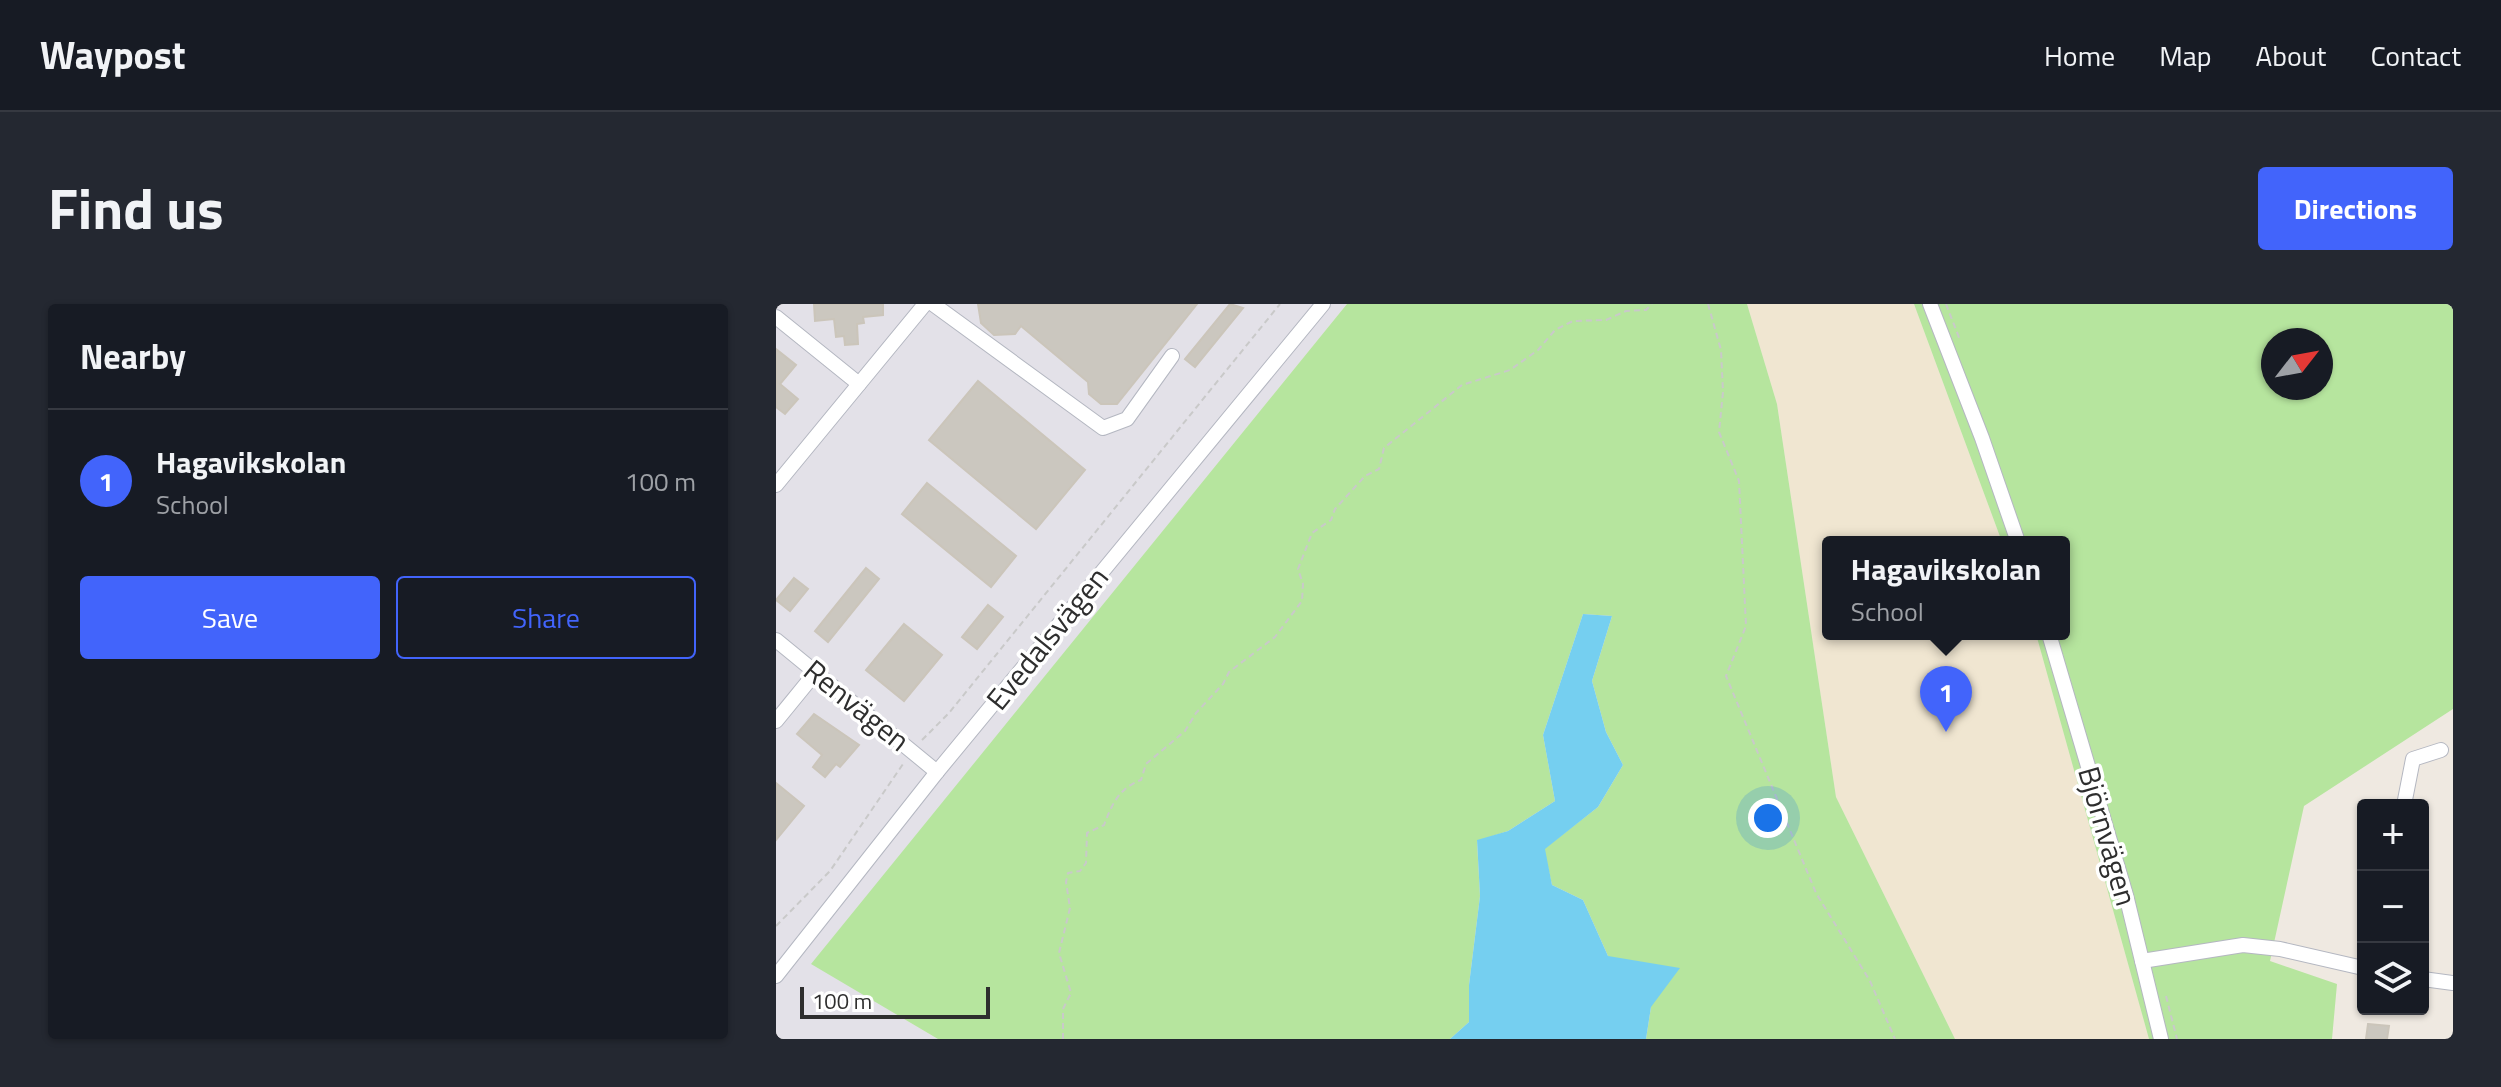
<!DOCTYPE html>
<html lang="en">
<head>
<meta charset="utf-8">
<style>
  :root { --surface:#171b24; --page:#242831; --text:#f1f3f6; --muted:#9ea1a6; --line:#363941; --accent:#4264fb }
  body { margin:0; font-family:"Titillium Web",sans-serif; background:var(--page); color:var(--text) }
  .controls { position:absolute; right:24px; bottom:24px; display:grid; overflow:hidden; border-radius:8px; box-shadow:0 2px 6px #0004 }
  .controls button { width:72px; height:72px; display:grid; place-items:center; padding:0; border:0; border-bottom:2px solid var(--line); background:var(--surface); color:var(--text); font:40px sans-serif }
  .compass { position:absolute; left:1485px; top:24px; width:72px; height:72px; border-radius:50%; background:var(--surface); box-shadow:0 2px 6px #0004; rotate:59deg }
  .scale { position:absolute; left:24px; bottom:20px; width:190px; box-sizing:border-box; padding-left:8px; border:4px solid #2e2e2e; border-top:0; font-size:22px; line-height:28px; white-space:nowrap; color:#2e2e2e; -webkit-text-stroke:6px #fff; paint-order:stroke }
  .you { position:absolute; left:992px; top:514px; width:28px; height:28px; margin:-20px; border:6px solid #fff; border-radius:50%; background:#1a73e8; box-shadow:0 0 0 12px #1a73e833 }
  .badge { display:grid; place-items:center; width:52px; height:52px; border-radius:50%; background:var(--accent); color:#fff; font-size:26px; font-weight:700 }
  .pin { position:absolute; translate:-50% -66px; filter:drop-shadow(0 2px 4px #0008) }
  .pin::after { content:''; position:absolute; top:42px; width:28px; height:24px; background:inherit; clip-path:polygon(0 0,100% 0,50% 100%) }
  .popup { position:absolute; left:1046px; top:232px; width:248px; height:104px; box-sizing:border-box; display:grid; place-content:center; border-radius:8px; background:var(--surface); filter:drop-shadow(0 2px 6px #0005); font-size:26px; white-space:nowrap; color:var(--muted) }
  .popup b { font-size:30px; color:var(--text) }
  .popup::after { content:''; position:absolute; left:50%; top:100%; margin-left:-16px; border:16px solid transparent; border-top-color:var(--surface) }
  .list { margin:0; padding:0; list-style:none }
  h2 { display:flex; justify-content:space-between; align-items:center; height:104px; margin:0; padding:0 32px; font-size:34px }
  h2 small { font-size:26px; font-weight:400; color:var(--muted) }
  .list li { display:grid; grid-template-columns:52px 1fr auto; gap:24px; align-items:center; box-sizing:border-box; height:144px; padding:0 32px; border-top:2px solid var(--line) }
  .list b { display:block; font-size:30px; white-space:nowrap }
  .list p { margin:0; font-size:26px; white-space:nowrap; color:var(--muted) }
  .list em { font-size:26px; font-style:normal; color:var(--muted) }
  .actions { display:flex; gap:16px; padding:24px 32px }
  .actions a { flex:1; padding:18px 0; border:2px solid var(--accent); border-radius:8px; text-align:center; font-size:28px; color:var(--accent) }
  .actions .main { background:var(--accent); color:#fff }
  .icon { flex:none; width:44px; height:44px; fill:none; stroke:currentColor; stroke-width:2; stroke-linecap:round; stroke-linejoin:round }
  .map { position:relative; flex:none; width:1677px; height:735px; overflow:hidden; border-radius:8px }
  header { display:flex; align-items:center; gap:48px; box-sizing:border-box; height:112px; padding:0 40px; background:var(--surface); border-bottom:2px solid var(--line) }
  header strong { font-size:38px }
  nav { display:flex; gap:44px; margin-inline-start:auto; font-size:28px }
  .intro { display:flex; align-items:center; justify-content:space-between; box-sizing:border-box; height:192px; padding:0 48px }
  h1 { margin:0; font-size:56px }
  .button { padding:20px 36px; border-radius:8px; background:var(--accent); color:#fff; font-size:28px; font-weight:700 }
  main { display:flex; gap:48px; padding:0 48px }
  aside { flex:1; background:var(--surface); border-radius:8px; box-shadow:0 2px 6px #0004 }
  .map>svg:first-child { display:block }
</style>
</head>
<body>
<header>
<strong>Waypost</strong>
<nav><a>Home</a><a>Map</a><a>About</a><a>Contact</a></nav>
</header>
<div class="intro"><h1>Find us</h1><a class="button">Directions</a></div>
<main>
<aside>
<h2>Nearby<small></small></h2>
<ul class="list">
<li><span class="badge">1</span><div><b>Hagavikskolan</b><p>School</p></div><em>100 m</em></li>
</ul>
<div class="actions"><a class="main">Save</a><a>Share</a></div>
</aside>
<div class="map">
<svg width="1677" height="735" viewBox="0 0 1677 735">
  <rect width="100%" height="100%" fill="#efe9e1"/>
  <path fill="#e3e1e8" d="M0,0H571L36,660L162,735H0Z"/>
  <path fill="#f0e6d1" d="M971,0H1138L1226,238H1052V330H1260L1373,735H1179L1060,493L1001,100Z"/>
  <g fill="#b6e59e" fill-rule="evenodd">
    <path d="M571,0H971L1001,100L1060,493L1179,735H870L875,703L832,652L807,596L776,581L768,545L822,503L847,461L830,428L816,377L836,312L807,310L767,431L779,497L732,527L701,537L704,592L693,681V718L674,735H162L35,660Z"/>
    <path d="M1138,0H1677V405L1528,502L1494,657L1561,680L1556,735H1373L1260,330H1288V238H1226ZM1497,36H1545V84H1497Z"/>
  </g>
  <path fill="#75cff0" d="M807,310L836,312L816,377L830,428L847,461L822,503L769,545L776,581L807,596L832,652L904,664L875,703L870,735H674L693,718V681L704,592L701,536L732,527L779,497L767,431Z"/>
  <g fill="#cbc7bf" stroke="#cbc5ba" stroke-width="2">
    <path d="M38,0H107V11L87,13L88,19L81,20L82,40L69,41L68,32L60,33L58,15L39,17Z"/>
    <path d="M202,0H421L341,100H325L313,90L312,78L245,22L239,30L218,31L205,19Z"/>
    <path d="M454,0L467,4L419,63L409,55Z"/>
    <path d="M0,45L20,61L4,80L22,95L9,110L0,103Z"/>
    <path d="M202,77L309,166L260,225L153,136Z"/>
    <path d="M151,179L240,252L215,283L126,210Z"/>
    <path d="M90,264L103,275L52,338L39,327Z"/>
    <path d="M18,274L32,285L14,307L0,296Z"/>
    <path d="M212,301L227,313L201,345L186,333Z"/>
    <path d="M128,320L166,351L128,397L90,366Z"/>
    <path d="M38,410L83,441L64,463L60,460L49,473L37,463L46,451L21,430Z"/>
    <path d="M0,479L28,502L0,536Z"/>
    <path d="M1592,720L1613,722L1611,735H1590Z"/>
  </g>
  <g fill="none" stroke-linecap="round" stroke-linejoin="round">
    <g stroke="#b4b7c1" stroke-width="16">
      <g id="minor">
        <path d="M157,0L327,124L351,115L396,52"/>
        <path d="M1154,0L1206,134L1242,238"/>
        <path d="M0,13L83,80"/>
        <path d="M0,181L149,0"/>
        <path d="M1273,330L1350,591L1385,735"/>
        <path d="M0,336L161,468"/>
        <path d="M0,417L40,368"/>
        <path d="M1628,501L1637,455L1665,446"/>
        <path d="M1366,657L1467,641L1504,645L1587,664"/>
        <path d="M0,672L161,468L547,0"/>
        <path d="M1647,675L1677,679"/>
      </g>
    </g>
    <g stroke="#c9c9c9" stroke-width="2" stroke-dasharray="6 4" stroke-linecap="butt">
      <path d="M932,0L945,46L947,88L943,128L963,177L970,322L950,372L1040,589L1094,677L1119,735"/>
      <path d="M1170,0L1184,36"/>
      <path d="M146,436L173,409L504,0"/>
      <path d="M0,622L54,567L127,460"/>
      <path d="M1390,692L1401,735"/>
      <path d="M287,735V705L295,689L283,649L294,604L290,578L292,569L304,567L310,559L311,529L328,521C336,500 343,484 365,476L370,460L409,427L420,409L447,380L453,368L499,333L526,297L527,280L522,265L536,229L555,216L559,205L589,172L603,165L608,144L686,81L734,66L762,46L779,26L797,17L830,16L850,7L870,6L876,0"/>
    </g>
    <use href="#minor" stroke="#fff" stroke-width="14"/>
  </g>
  <g text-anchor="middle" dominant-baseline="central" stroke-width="7" stroke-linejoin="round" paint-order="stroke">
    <g font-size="30" fill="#2e2e2e" stroke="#fff">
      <text transform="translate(271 334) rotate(-51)">Evedalsvägen</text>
      <text transform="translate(81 401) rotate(39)">Renvägen</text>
      <text transform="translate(1332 532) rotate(74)">Björnvägen</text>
    </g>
  </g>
</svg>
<div class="controls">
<button>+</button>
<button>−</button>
<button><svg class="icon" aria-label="layers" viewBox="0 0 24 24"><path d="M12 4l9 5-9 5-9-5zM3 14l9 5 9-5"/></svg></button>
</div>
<svg class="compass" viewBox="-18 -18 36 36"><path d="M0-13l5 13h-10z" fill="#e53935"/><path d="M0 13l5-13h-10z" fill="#9ea1a6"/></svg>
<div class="scale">100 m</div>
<div class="you"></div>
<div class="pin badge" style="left:1170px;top:428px">1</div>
<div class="popup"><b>Hagavikskolan</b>School</div>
</div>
</main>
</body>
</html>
